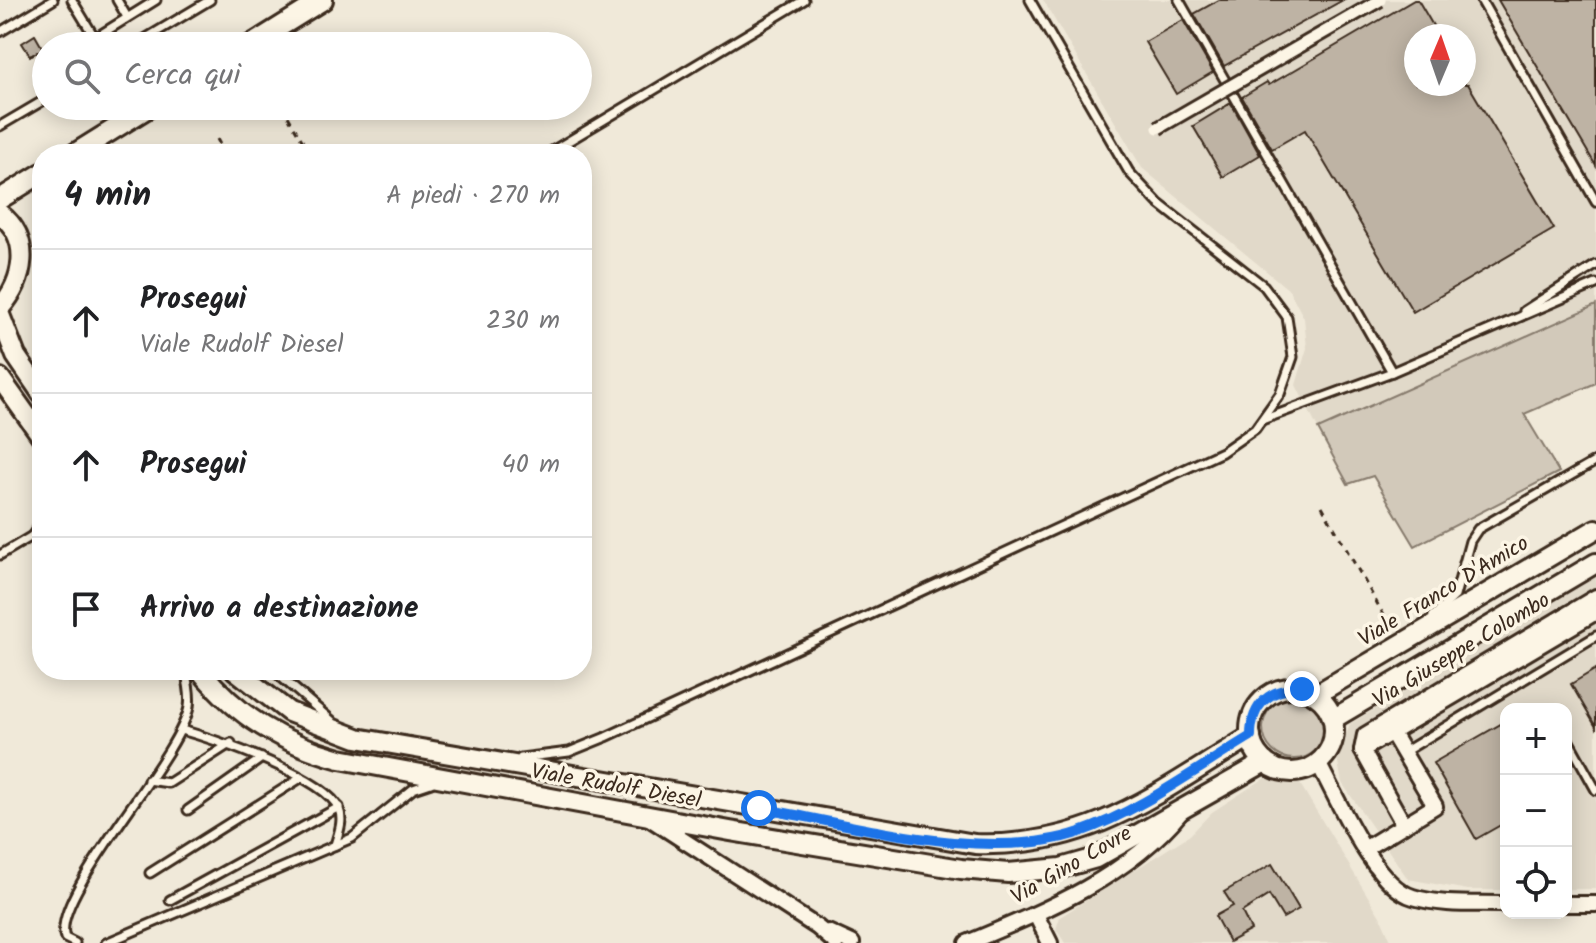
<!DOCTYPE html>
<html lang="it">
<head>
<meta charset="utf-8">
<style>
  :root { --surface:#fff; --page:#f6f6f6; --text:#202124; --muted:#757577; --line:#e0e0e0 }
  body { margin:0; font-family:Kalam,sans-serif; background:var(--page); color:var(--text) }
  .controls { position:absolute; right:24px; bottom:24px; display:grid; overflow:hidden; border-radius:16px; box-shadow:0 4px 20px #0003 }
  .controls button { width:72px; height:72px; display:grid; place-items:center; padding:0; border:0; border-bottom:2px solid var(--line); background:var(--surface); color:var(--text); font:40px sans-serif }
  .compass { position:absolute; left:1404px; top:24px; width:72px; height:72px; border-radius:50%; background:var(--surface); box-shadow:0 4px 20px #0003; rotate:2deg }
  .stop { position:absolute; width:24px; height:24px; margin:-18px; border:6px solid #1a73e8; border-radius:50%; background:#fff }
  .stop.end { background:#1a73e8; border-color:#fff; box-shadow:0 2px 8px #0008 }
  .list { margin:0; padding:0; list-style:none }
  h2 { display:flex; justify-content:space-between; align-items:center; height:104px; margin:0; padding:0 32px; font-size:34px }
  h2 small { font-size:26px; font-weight:400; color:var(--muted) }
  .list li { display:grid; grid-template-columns:52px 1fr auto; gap:24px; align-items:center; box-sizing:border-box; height:144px; padding:0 32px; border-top:2px solid var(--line) }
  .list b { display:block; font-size:30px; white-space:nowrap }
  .list p { margin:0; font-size:26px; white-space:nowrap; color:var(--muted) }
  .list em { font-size:26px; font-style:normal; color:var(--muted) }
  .icon { flex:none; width:44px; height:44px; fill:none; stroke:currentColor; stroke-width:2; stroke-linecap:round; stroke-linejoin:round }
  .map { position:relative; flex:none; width:1596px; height:943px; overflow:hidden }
  .search { position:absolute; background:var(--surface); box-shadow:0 4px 20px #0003; left:32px; top:32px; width:560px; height:88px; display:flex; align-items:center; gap:20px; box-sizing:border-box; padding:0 28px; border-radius:44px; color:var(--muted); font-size:30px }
  .panel { position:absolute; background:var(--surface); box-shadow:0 4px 20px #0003; left:32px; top:144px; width:560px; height:536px; border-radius:32px }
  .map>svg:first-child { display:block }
</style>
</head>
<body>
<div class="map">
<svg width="1596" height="943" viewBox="0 0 1596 943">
  <rect width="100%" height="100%" fill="#f0e9d9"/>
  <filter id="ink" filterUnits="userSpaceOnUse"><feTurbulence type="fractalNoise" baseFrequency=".0125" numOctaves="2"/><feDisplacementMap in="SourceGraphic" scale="16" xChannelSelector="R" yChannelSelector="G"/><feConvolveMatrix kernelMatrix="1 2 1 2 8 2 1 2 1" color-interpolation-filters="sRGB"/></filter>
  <g filter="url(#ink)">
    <g fill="#e1d9c9" fill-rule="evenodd">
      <path d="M1043,0H1596V304L1318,429L1296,385L1307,348L1304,318L1289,290L1142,168ZM1416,36H1464V84H1416Z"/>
      <path d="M1596,577V889H1566V709H1506V890H1468L1408,879L1342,783L1337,757L1350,724Z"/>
      <path d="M1265,778L1300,784L1381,918L1392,943H1065L1056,929L1060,917L1190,835L1212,812Z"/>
    </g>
    <g fill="#d2c9ba" stroke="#867a6c" stroke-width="2">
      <path d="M1596,305V383L1524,414L1559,472L1415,546L1373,476L1348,484L1318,429Z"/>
      <circle cx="1294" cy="728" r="31"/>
    </g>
    <g fill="#beb3a4" stroke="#3b2a1e" stroke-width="2">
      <path d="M1219,0H1343L1224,66L1194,14Z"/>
      <path d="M1414,0H1418L1439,36H1416V84H1468L1554,229L1413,312L1305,130L1272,149L1242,97L1267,82L1269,85Z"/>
      <path d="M1498,0H1596V166Z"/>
      <path d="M1183,20L1213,72L1176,94L1145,42Z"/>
      <path d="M35,35L43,49L30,56L22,43Z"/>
      <path d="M1231,103L1260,155L1223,177L1193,126Z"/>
      <path d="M1596,669V727L1571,684Z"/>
      <path d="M1506,721V822L1476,839L1433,763Z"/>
      <path d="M1272,864L1299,909L1283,918L1269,895L1242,912L1251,930L1229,942L1215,916L1233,906L1224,892Z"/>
    </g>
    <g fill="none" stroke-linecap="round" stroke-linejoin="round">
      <g stroke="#3b2a1e" stroke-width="13">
        <g id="service">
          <path d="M72,0L95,38L156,0"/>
          <path d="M117,0L127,17"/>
          <path d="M1179,0L1392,372"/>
          <path d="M1481,0L1596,202"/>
          <path d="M0,32L53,0"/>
          <path d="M133,46L210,0"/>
          <path d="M0,126L46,99"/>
          <path d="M547,154L804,0"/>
          <path d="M1524,311L1596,265"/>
          <path d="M1262,420L1392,372L1596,284"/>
          <path d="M42,522L32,536L42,535"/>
          <path d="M0,555L32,536"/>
          <path d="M1433,616L1455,596L1470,541L1478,529L1596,461"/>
          <path d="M273,670L332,721"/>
          <path d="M181,730C215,739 325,777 339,809C344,821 338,834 335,845"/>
          <path d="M1566,736L1596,790"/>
          <path d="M1404,752L1596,636"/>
          <path d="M521,758L569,752L606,737L1222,452L1255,429L1280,394L1293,357L1287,317L1264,286L1158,203L1129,172L1030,0"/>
          <path d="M148,780L169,783L231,743"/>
          <path d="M188,810L262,758"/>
          <path d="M150,873L299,779"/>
          <path d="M170,900L339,807"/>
          <path d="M75,943L65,938C49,897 180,758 189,707C191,695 188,682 185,670"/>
          <path d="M106,943L352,838L413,789L431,783"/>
        </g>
      </g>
      <g stroke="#3b2a1e" stroke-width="20">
        <g id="minor">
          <path d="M1362,750L1596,612"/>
          <path d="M1318,763C1338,799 1374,886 1413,897C1443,906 1475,903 1506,904"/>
          <path d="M649,818L817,927L836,943"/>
          <path d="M1404,825L1362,750L1365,735L1596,597"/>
          <path d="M1366,848L1435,806L1392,733"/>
          <path d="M1566,904H1596"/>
          <path d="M1036,915L1050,943"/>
          <path d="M828,932L852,943"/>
          <path d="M967,943C1044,911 1127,878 1181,812"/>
        </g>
      </g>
      <g stroke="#3b2a1e" stroke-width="24">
        <g id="tertiary">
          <path d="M249,46L323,0"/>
          <path d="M74,154L151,106"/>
          <path d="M0,199L42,173"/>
          <path d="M0,214C33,239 24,281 0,308"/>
          <path d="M0,315L16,356L42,394"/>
          <path d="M0,378L42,437"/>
          <path d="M200,670C238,717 282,743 340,759L730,831L961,869L1008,873L1061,868L1096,858L1265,762"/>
          <path d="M235,670L289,712L357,738L975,844C1091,848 1157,793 1251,736"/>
          <circle cx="1292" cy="730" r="42"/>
          <path d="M1315,695L1596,529"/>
          <path d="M1333,719L1596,563"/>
        </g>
      </g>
      <g stroke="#3b2a1e" stroke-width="3" stroke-dasharray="6 6" stroke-linecap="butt">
        <path d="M282,106L310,154"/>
        <path d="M217,139L225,154"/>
        <path d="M1322,506L1390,626"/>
      </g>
      <use href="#service" stroke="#fcf5e5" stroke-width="7"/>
      <use href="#minor" stroke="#fcf5e5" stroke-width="14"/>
      <use href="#tertiary" stroke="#fcf5e5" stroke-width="18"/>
      <g stroke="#3b2a1e" stroke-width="17" stroke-linecap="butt">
        <path id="pedestrian-bridge" d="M1158,128L1380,0"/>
      </g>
      <use href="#pedestrian-bridge" stroke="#fcf5e5" stroke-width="11"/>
    </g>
  </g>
  <g fill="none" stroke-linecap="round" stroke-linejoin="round" filter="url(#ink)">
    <path stroke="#1a73e8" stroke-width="10" d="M759,808C852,824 988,864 1080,832C1140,811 1196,769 1251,736C1251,704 1271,687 1302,689"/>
  </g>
  <g text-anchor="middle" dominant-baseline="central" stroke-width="7" stroke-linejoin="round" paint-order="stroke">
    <g font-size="22" fill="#3b2a1e" stroke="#fcf5e5">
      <text transform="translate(1444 592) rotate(-31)">Viale Franco D'Amico</text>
      <text transform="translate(1462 651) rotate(-31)">Via Giuseppe Colombo</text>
      <text transform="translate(616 787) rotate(10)">Viale Rudolf Diesel</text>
      <text transform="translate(1072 866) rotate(-30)">Via Gino Covre</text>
    </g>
  </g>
</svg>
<div class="controls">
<button>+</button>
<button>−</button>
<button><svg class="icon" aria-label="locate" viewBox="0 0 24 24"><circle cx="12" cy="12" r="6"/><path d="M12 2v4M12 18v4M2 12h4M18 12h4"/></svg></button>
</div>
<svg class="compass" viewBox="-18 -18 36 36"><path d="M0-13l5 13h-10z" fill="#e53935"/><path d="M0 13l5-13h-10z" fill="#757577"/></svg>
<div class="stop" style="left:759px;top:808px"></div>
<div class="stop end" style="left:1302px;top:689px"></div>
<div class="search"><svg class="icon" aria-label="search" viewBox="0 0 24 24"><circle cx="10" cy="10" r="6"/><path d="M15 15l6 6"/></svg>Cerca qui</div>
<section class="panel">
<h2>4 min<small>A piedi · 270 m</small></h2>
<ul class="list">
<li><svg class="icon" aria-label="ahead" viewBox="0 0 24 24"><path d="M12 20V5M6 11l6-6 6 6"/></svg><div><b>Prosegui</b><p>Viale Rudolf Diesel</p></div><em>230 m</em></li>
<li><svg class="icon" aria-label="ahead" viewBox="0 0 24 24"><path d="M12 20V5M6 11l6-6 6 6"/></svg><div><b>Prosegui</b></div><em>40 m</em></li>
<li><svg class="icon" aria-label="arrive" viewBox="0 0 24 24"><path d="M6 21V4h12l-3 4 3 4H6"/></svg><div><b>Arrivo a destinazione</b></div></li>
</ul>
</section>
</div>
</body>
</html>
